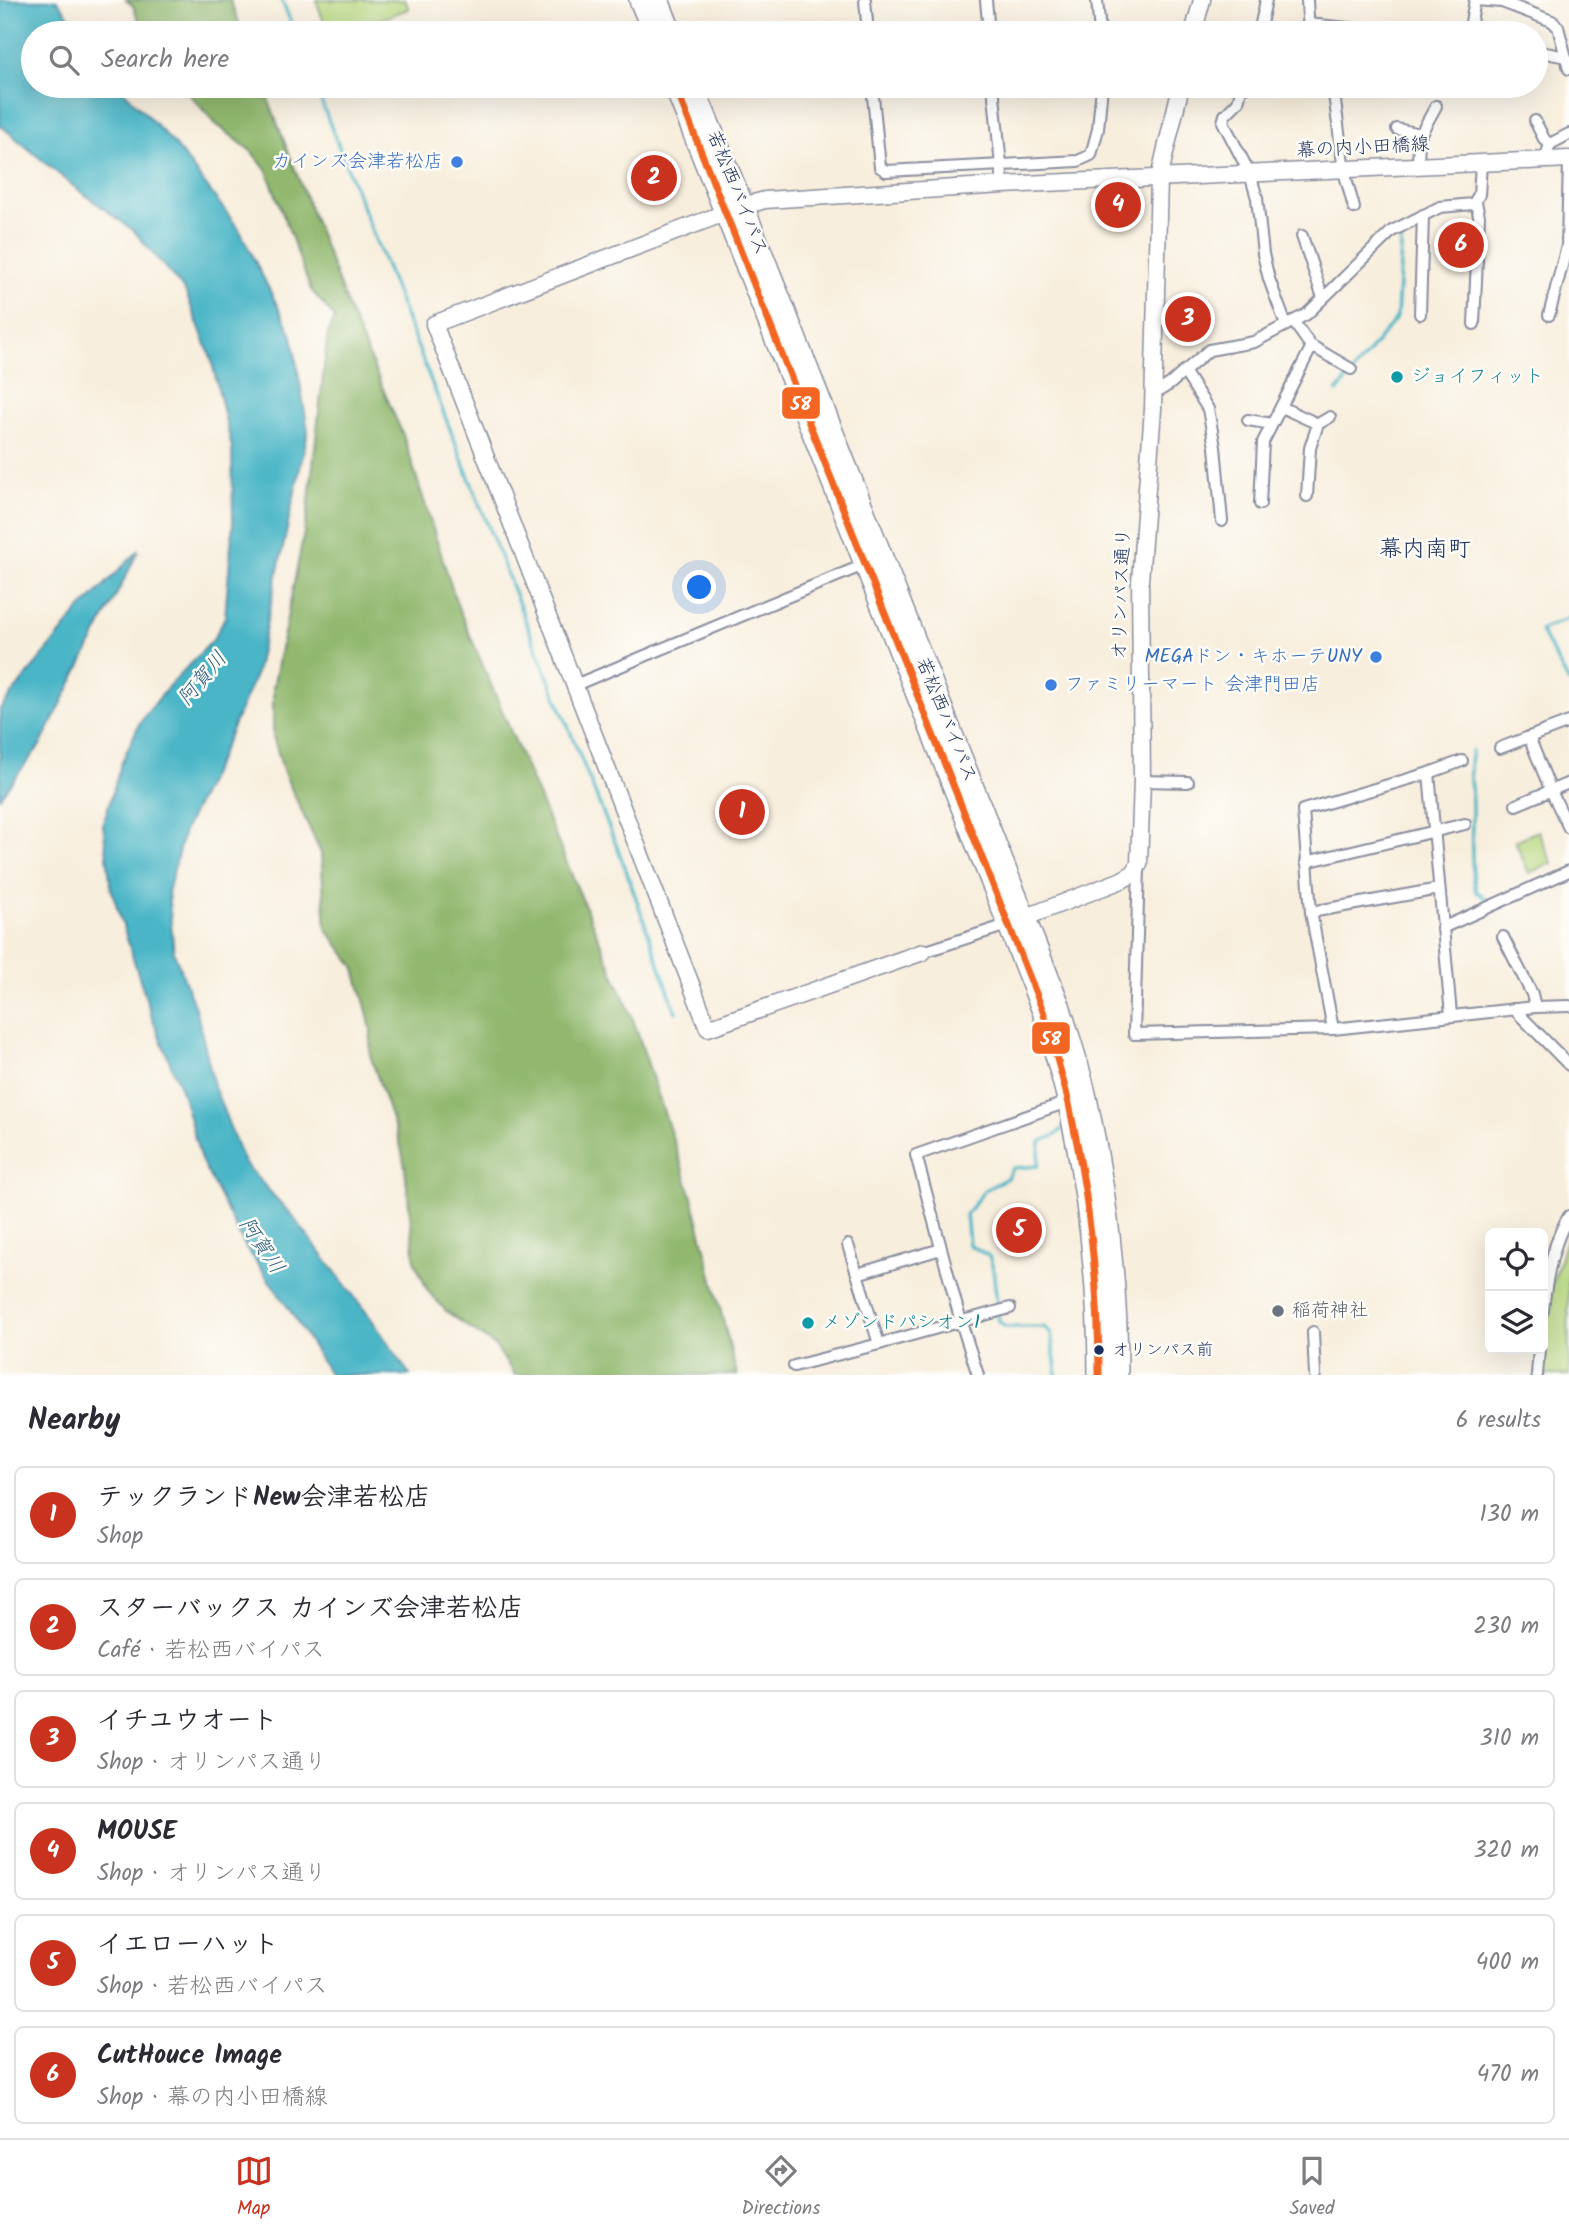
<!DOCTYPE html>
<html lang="en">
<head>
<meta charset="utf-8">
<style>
  :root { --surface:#fff; --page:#f7f7f7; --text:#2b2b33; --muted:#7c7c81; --line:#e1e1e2; --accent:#c8321e }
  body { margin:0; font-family:Kalam,"Klee One",sans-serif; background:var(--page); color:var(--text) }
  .controls { position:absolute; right:21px; bottom:21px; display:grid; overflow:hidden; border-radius:10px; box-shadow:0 7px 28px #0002 }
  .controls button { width:63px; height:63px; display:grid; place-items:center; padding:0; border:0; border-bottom:2px solid var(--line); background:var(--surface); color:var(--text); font:35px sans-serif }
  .you { position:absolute; left:700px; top:588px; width:24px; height:24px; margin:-18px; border:5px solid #fff; border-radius:50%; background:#1a73e8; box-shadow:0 0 0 10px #1a73e833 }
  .badge { display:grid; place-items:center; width:46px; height:46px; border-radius:50%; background:var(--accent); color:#fff; font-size:23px; font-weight:700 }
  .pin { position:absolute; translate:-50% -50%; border:4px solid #fff; box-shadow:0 2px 7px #0006 }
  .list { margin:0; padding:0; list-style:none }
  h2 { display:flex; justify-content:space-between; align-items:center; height:91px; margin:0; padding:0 28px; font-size:30px }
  h2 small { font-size:23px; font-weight:400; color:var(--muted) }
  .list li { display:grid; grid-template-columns:46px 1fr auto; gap:21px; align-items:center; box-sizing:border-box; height:98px; margin:0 14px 14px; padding:0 14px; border:2px solid var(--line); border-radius:10px }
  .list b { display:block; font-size:26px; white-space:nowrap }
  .list p { margin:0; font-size:23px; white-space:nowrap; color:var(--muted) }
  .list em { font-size:23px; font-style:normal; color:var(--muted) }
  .icon { flex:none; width:38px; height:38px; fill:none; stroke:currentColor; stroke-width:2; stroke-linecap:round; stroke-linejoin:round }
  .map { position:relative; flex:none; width:1569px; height:1375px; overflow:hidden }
  .search { position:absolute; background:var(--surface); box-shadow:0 7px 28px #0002; left:21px; right:21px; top:21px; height:77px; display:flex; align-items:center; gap:18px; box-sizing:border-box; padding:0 24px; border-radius:38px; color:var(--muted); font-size:26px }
  .sheet { height:763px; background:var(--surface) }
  nav { display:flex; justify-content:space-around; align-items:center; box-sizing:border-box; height:98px; border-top:2px solid var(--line); background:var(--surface); font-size:19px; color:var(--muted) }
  nav a { display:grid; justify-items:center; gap:4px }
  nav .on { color:var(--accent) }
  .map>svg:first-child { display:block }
</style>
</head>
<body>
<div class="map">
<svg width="1569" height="1375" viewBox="0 0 1569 1375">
  <rect width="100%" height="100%" fill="#fdfcf7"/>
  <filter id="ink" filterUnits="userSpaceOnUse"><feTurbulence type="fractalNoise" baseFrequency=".0143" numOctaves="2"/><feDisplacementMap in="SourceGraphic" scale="14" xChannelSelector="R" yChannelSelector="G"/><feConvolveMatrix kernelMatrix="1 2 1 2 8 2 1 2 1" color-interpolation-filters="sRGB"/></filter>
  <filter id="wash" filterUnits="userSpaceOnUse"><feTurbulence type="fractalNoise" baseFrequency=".00686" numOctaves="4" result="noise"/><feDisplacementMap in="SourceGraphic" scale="28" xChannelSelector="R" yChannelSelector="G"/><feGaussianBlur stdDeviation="1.57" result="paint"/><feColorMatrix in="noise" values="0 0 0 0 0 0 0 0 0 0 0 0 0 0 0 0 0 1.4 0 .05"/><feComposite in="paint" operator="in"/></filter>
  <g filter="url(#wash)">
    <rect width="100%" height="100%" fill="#f8eedd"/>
    <g fill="#b7d77f" stroke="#69836e" stroke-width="2">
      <path d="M316,0H405L409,9L342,33H328Z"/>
      <path d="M1538,831L1552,863L1529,873L1515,841Z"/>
      <path d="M1568,1234L1569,1375H1541L1548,1298Z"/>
    </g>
    <g fill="#91b86e" stroke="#567466" stroke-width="2">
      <path d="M126,0H230L243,33H144L133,6Z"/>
      <path d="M182,86H263L351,315L403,435L458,607L633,1019L692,1197L737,1375H515L495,1346L446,1311L427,1290L415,1262L405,1167L400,1143L370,1055L371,1030L367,1011L354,966L326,929L321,853L284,773L273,736V688L307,518L328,332L335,318L311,290L267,171L251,151L216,124Z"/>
    </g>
    <g fill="#49b5c6" stroke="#327292" stroke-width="2">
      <path d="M0,0H57L81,33H33V86H119L175,145L239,229L292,335L308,431L256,673L219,759L184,831L168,892L174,952L198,1016L214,1086L244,1163L293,1217L370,1317L410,1375H330L289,1309L245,1246L201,1160L182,1092L152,1018L111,888L103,824L121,764L140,722L168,687L213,640L225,617L233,522L232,448L211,358L185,291L134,231L72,185L0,125Z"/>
      <path d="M139,550L41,744L0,797V709L78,612Z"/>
    </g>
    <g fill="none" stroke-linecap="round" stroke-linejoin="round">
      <g stroke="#49b5c6" stroke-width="3.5">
        <path d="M282,0L295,33"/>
        <path d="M315,86L533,640L625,867L676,1012"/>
        <path d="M1337,392L1397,317L1402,230"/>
        <path d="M1569,618L1540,630L1569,682"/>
        <path d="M1472,751C1467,770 1472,788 1472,807C1472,836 1470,863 1476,891L1488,900"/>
        <path d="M1057,1375L1051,1334L1044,1327H1006L999,1322L993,1268L989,1256L969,1245L966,1214L985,1190L1007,1178L1013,1168L1038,1166L1040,1142L1056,1135L1062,1129"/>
      </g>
    </g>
  </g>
  <g filter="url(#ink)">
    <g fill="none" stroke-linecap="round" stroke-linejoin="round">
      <g stroke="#8a8e9e" stroke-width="14">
        <g id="street">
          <path d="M865,0L868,33"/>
          <path d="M986,0L989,33"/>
          <path d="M1097,0L1100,33"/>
          <path d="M1475,0L1502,2L1552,21L1558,27L1569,69"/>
          <path d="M1307,1L1309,33"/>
          <path d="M1308,24L1398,33"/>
          <path d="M1259,33L1266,0"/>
          <path d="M1469,33L1475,0"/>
          <path d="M1536,51L1566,57"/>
          <path d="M872,86L880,167L886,171L1078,161L1091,155L1098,129L1102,86"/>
          <path d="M993,86L1003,185"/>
          <path d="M1242,86L1238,102L1225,115L1223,122L1250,174L1257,198L1263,254L1269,279L1286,325"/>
          <path d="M1333,86L1344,171L1354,208"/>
          <path d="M1535,121L1544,139L1550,144"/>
          <path d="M1397,129L1421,134"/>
          <path d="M1545,160L1550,144L1569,134"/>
          <path d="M1418,166L1419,137L1436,106"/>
          <path d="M1302,236L1323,298"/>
          <path d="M1420,314L1423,215"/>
          <path d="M1549,315L1567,246L1569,159"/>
          <path d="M1293,321L1310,345L1351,369"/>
          <path d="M1474,324L1479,216L1476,202"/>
          <path d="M1184,371L1208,409L1215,447L1222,521"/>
          <path d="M1154,394L1170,384L1209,350L1254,342L1307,314L1392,231L1440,207L1473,204L1479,195L1481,163"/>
          <path d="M1281,407L1318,424"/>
          <path d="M1248,420L1272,424"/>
          <path d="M1307,496L1310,448L1318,424L1330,417"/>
          <path d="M1260,504L1263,442L1312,346"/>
          <path d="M575,685L866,564"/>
          <path d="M1529,737L1551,791L1569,828"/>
          <path d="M1500,748L1569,722"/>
          <path d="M1429,773L1451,1015"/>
          <path d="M1142,781L1188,782"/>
          <path d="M1516,805L1569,783"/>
          <path d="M1306,862L1465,824"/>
          <path d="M1139,867L1134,1034L1333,1029L1535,1007L1569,1006"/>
          <path d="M1311,912L1439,889"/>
          <path d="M1442,928L1569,871"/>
          <path d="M1503,937L1532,994L1535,1007"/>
          <path d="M923,952L1007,925"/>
          <path d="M1514,1009L1569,1065"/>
          <path d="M1333,1029L1311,912L1303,810L1429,773L1462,761"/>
          <path d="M848,1245L879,1344L1010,1308"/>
          <path d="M857,1274L941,1249"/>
          <path d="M1543,1311C1546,1280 1552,1243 1569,1216"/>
          <path d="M1313,1332L1315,1375"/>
          <path d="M794,1366L879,1344"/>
          <path d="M978,1375L961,1322L916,1155L1070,1101"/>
          <path d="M1537,1375L1539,1349"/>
        </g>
      </g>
      <g stroke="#8a8e9e" stroke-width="19">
        <g id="secondary">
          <path d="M1193,33L1202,0"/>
          <path d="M1016,921L1122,880L1134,873L1139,864L1142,781L1140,581L1153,409L1159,178L1181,86"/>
          <path d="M923,952L708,1028L434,324L743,206L765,200L1003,185L1569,159"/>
        </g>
      </g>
      <g stroke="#8a8e9e" stroke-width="24">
        <g id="highway">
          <path d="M640,0L654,33"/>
          <path d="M658,0L671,33"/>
          <path d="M675,86L1043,1011C1052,1042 1062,1073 1069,1104C1089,1194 1099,1283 1099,1375"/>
          <path d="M693,86L743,206L1059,1005C1068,1035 1079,1066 1086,1098C1106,1189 1117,1282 1117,1375"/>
        </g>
      </g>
      <use href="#street" stroke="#fff" stroke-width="10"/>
      <use href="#secondary" stroke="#fff" stroke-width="16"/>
      <use href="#highway" stroke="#fff" stroke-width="21"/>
      <g stroke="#fdfcf7" stroke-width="12">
        <path id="bus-1" d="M675,86L1043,1011C1052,1042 1062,1073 1069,1104C1089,1194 1099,1283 1099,1375"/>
      </g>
      <use href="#bus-1" stroke="#f26522" stroke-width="7"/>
    </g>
  </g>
  <g fill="#3f7fe0" stroke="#fdfcf7" stroke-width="2.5">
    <circle cx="457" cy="162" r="7"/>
    <circle cx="1376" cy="657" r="7"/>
    <circle cx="1051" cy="685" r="7"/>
  </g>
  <g fill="#0f9aa8" stroke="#fdfcf7" stroke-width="2.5">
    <circle cx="1397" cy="377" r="7"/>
    <circle cx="808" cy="1323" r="7"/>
  </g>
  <circle fill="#6b7280" stroke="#fdfcf7" stroke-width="2.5" cx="1278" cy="1311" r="7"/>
  <circle fill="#1b2f5e" stroke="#fdfcf7" stroke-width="2.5" cx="1099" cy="1350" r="6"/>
  <g text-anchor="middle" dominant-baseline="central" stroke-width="5" stroke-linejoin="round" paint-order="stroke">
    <g font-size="17" fill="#1b2f5e" stroke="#fdfcf7" text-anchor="start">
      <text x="1112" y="1350">オリンパス前</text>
    </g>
    <g font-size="19" fill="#1b2f5e" stroke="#fdfcf7">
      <text transform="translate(1363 148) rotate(-3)">幕の内小田橋線</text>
      <text transform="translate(737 193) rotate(68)">若松西バイパス</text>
      <text transform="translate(1122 594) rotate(-88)">オリンパス通り</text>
      <text transform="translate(946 720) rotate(68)">若松西バイパス</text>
    </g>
    <g font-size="19" fill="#366cbe" stroke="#fdfcf7" text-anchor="end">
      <text x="443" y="162">カインズ会津若松店</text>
      <text x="1362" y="657">MEGAドン・キホーテUNY</text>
      <text x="1065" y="685" text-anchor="start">ファミリーマート 会津門田店</text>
    </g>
    <g font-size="19" fill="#0d838f" stroke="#fdfcf7" text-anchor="start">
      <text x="1411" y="377">ジョイフィット</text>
      <text x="822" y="1323">メゾンドパシオン1</text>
    </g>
    <g font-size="19" fill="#5b616d" stroke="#fdfcf7" text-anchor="start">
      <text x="1292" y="1311">稲荷神社</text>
    </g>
    <g font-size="21" font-style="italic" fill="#2b5e82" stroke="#fdfcf7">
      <text transform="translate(203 679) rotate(-50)">阿賀川</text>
      <text transform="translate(261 1246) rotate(56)">阿賀川</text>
    </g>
    <g font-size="23" fill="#1b2f5e" stroke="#fdfcf7">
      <text x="1425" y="550">幕内南町</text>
    </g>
  </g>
  <g stroke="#fdfcf7" stroke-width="2.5">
    <rect x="781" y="386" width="40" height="34" rx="7" fill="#f26522"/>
    <rect x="1031" y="1021" width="40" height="34" rx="7" fill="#f26522"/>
  </g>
  <g font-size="19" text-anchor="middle" font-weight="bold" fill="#fff">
    <text x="801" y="410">58</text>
    <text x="1051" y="1045">58</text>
  </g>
</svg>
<div class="controls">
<button><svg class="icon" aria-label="locate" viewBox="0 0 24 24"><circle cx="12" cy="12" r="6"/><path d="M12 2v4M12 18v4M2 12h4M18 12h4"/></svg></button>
<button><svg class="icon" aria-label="layers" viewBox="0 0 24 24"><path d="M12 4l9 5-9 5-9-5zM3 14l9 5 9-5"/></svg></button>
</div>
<div class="you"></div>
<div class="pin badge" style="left:742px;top:812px">1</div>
<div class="pin badge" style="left:654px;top:178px">2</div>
<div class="pin badge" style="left:1188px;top:319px">3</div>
<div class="pin badge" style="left:1118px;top:205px">4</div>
<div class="pin badge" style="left:1019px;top:1230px">5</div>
<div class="pin badge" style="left:1461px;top:245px">6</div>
<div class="search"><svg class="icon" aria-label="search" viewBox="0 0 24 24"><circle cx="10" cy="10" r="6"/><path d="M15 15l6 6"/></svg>Search here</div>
</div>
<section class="sheet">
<h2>Nearby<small>6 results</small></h2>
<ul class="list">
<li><span class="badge">1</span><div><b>テックランドNew会津若松店</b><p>Shop</p></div><em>130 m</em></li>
<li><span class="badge">2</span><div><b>スターバックス カインズ会津若松店</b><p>Café · 若松西バイパス</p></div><em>230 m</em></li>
<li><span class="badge">3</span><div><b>イチユウオート</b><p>Shop · オリンパス通り</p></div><em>310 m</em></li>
<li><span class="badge">4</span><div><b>MOUSE</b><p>Shop · オリンパス通り</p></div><em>320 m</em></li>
<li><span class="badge">5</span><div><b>イエローハット</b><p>Shop · 若松西バイパス</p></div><em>400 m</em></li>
<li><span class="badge">6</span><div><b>CutHouce Image</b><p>Shop · 幕の内小田橋線</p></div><em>470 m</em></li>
</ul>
</section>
<nav>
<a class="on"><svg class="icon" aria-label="map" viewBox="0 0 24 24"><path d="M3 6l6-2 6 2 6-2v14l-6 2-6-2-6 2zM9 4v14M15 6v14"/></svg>Map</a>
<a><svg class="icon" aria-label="directions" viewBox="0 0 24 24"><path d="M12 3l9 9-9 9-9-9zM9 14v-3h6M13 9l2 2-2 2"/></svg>Directions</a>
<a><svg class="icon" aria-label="saved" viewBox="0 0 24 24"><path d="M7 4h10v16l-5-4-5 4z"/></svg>Saved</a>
</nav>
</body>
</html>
